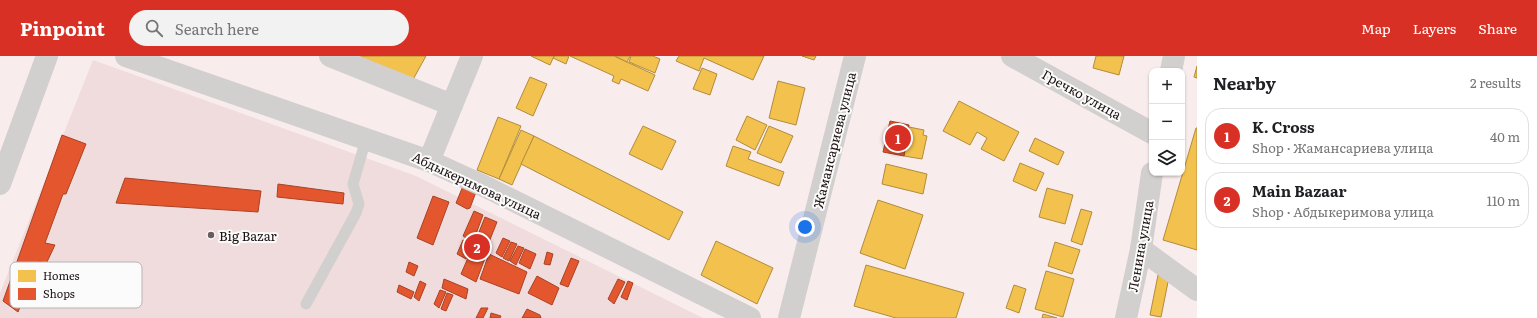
<!DOCTYPE html>
<html lang="en">
<head>
<meta charset="utf-8">
<style>
  :root { --surface:#fff; --page:#f2f2f2; --text:#202124; --muted:#757577; --line:#e0e0e0; --accent:#d93025 }
  body { margin:0; font-family:Literata,serif; background:var(--page); color:var(--text) }
  .controls { position:absolute; right:12px; top:12px; display:grid; overflow:hidden; border-radius:8px; box-shadow:0 1px 3px #0004 }
  .controls button { width:36px; height:36px; display:grid; place-items:center; padding:0; border:0; border-bottom:1px solid var(--line); background:var(--surface); color:var(--text); font:20px sans-serif }
  .you { position:absolute; left:805px; top:171px; width:14px; height:14px; margin:-10px; border:3px solid #fff; border-radius:50%; background:#1a73e8; box-shadow:0 0 0 6px #1a73e833 }
  .badge { display:grid; place-items:center; width:26px; height:26px; border-radius:50%; background:var(--accent); color:#fff; font-size:13px; font-weight:700 }
  .pin { position:absolute; translate:-50% -50%; border:2px solid #fff; box-shadow:0 1px 4px #0006 }
  .list { margin:0; padding:0; list-style:none }
  h2 { display:flex; justify-content:space-between; align-items:center; height:52px; margin:0; padding:0 16px; font-size:17px }
  h2 small { font-size:13px; font-weight:400; color:var(--muted) }
  .list li { display:grid; grid-template-columns:26px 1fr auto; gap:12px; align-items:center; box-sizing:border-box; height:56px; margin:0 8px 8px; padding:0 8px; border:1px solid var(--line); border-radius:16px }
  .list b { display:block; font-size:15px; white-space:nowrap }
  .list p { margin:0; font-size:13px; white-space:nowrap; color:var(--muted) }
  .list em { font-size:13px; font-style:normal; color:var(--muted) }
  .icon { flex:none; width:22px; height:22px; fill:none; stroke:currentColor; stroke-width:2; stroke-linecap:round; stroke-linejoin:round }
  .map { position:relative; flex:none; width:1197px; height:262px; overflow:hidden }
  header { display:flex; align-items:center; gap:24px; box-sizing:border-box; height:56px; padding:0 20px; background:var(--accent); color:#fff }
  header strong { font-size:19px }
  nav { display:flex; gap:22px; margin-inline-start:auto; font-size:14px }
  .search { width:280px; height:36px; background:var(--page); display:flex; align-items:center; gap:10px; box-sizing:border-box; padding:0 14px; border-radius:22px; color:var(--muted); font-size:15px }
  main { display:flex }
  aside { flex:1; background:var(--surface) }
  .map>svg:first-child { display:block }
</style>
</head>
<body>
<header>
<strong>Pinpoint</strong>
<div class="search"><svg class="icon" aria-label="search" viewBox="0 0 24 24"><circle cx="10" cy="10" r="6"/><path d="M15 15l6 6"/></svg>Search here</div>
<nav><a>Map</a><a>Layers</a><a>Share</a></nav>
</header>
<main>
<div class="map">
<svg width="1197" height="262" viewBox="0 0 1197 262">
  <rect width="100%" height="100%" fill="#f9eced"/>
  <path fill="#f1dcdd" d="M93,4L416,120L703,262H0V237Z"/>
  <g fill="#f2c14e" stroke="#b28c3c">
    <path d="M357,0H426L410,29Z"/>
    <path d="M531,0H554L550,9Z"/>
    <path d="M555,0H569L566,8L553,2Z"/>
    <path d="M570,0H614L655,19L648,35L621,23L619,28L612,25L614,20Z"/>
    <path d="M615,0H630L627,6Z"/>
    <path d="M631,0H653L660,3L655,17L629,6Z"/>
    <path d="M679,0H764L753,24L704,2L699,15L676,5Z"/>
    <path d="M802,0H816L814,4Z"/>
    <path d="M1096,0H1124L1119,19L1093,12Z"/>
    <path d="M1197,10V22L1194,21Z"/>
    <path d="M702,12L717,18L710,39L693,33Z"/>
    <path d="M530,21L547,28L533,60L516,52Z"/>
    <path d="M778,25L805,32L796,69L769,62Z"/>
    <path d="M959,45L1019,76L1004,105L981,93L987,82L977,76L970,89L943,75Z"/>
    <path d="M747,60L767,69L755,94L736,84Z"/>
    <path d="M498,61L521,70L499,123L477,114Z"/>
    <path d="M643,70L676,85L662,114L629,98Z"/>
    <path d="M769,70L793,80L781,107L757,97Z"/>
    <path d="M909,71L924,74L923,79L927,80L922,103L904,100Z"/>
    <path d="M1196,72H1197V194L1163,184Z"/>
    <path d="M521,74L534,80L512,129L499,123Z"/>
    <path d="M534,80L683,156L669,184L521,108Z"/>
    <path d="M1035,82L1064,96L1058,109L1029,95Z"/>
    <path d="M733,90L751,96L748,103L784,116L779,130L726,110Z"/>
    <path d="M1020,107L1044,117L1036,135L1013,125Z"/>
    <path d="M886,108L927,118L923,138L882,128Z"/>
    <path d="M1047,132L1073,139L1065,168L1039,161Z"/>
    <path d="M878,144L923,159L905,213L860,197Z"/>
    <path d="M1081,153L1092,156L1082,189L1071,185Z"/>
    <path d="M716,185L773,212L757,248L701,219Z"/>
    <path d="M1055,186L1080,194L1072,218L1048,210Z"/>
    <path d="M866,209L964,237L956,262H896L854,250Z"/>
    <path d="M1046,215L1074,223L1063,261L1035,253Z"/>
    <path d="M1158,219L1169,221L1161,261L1150,259Z"/>
    <path d="M1014,229L1026,233L1019,257L1006,252Z"/>
    <path d="M1043,258L1057,262H1042Z"/>
  </g>
  <g fill="#e4572e" stroke="#a84225">
    <path d="M890,65L909,69L904,100L883,96Z"/>
    <path d="M62,79L86,88L66,138H63L45,187L55,189L46,208L39,205L18,256L3,245Z"/>
    <path d="M125,122L261,135L258,156L116,147Z"/>
    <path d="M278,128L344,137L343,148L277,141Z"/>
    <path d="M463,130L476,136L470,152L467,153L456,147Z"/>
    <path d="M433,140L449,146L433,189L417,182Z"/>
    <path d="M474,155L483,159L473,186L463,180Z"/>
    <path d="M485,161L497,166L489,186L485,190L475,186Z"/>
    <path d="M503,182L510,185L502,201L496,197Z"/>
    <path d="M463,184L471,189V193L466,203L457,198Z"/>
    <path d="M511,186L517,188L509,205L503,202Z"/>
    <path d="M473,190L487,197L476,226L461,218Z"/>
    <path d="M518,190L524,192L516,209L510,205Z"/>
    <path d="M525,193L536,198L530,213L519,207Z"/>
    <path d="M547,196L553,198L550,209L544,208Z"/>
    <path d="M489,198L527,216L519,238L480,223Z"/>
    <path d="M571,202L579,205L568,231L560,228Z"/>
    <path d="M409,206L418,210L414,220L406,216Z"/>
    <path d="M537,220L559,232L552,249L528,237Z"/>
    <path d="M444,223L468,233L466,243L442,232Z"/>
    <path d="M618,223L625,226L614,248L608,243Z"/>
    <path d="M420,225L426,228L419,245L414,241Z"/>
    <path d="M628,225L633,227L627,244L621,241Z"/>
    <path d="M399,229L414,236L411,243L397,236Z"/>
    <path d="M440,234L446,236L439,252L434,248Z"/>
    <path d="M447,237L453,239L446,255L441,253Z"/>
    <path d="M481,252H488L483,262H476Z"/>
    <path d="M527,253L540,259L541,262H522Z"/>
    <path d="M491,257L501,260L500,262H490Z"/>
  </g>
  <g fill="none" stroke-linecap="round" stroke-linejoin="round">
    <path stroke="#d2cfcf" stroke-width="11" d="M306,248L356,157L359,148L353,128L366,83"/>
    <g stroke="#d2cfcf" stroke-width="22">
      <path d="M126,0L429,105L486,131L750,262"/>
      <path d="M330,0L452,49"/>
      <path d="M1012,0L1152,77"/>
      <path d="M1171,15L1174,0"/>
      <path d="M429,105L472,0"/>
      <path d="M0,128L47,0"/>
      <path d="M1141,193L1197,234"/>
      <path d="M1126,262L1141,193L1152,117"/>
    </g>
    <path stroke="#d2cfcf" stroke-width="22" d="M789,262L855,0"/>
  </g>
  <circle fill="#6a5d5e" stroke="#fafbfa" stroke-width="1.5" cx="211" cy="179" r="4"/>
  <g text-anchor="middle" dominant-baseline="central" stroke-width="4" stroke-linejoin="round" paint-order="stroke">
    <g font-size="13" fill="#1d1011" stroke="#fafbfa">
      <text transform="translate(1082 38) rotate(29)">Гречко улица</text>
      <text transform="translate(834 84) rotate(-76)">Жамансариева улица</text>
      <text transform="translate(477 129) rotate(25)">Абдыкеримова улица</text>
      <text transform="translate(1140 190) rotate(-80)">Ленина улица</text>
    </g>
    <g font-size="13" fill="#1d1011" stroke="#fafbfa" text-anchor="start">
      <text x="219" y="179">Big Bazar</text>
    </g>
  </g>
  <rect x="10" y="206" width="132" height="46" rx="6" fill="#fafbfa" stroke="#b8b4b4" stroke-width="1"/>
  <rect x="18" y="214" width="18" height="12" fill="#f2c14e"/>
  <rect x="18" y="232" width="18" height="12" fill="#e4572e"/>
  <g font-size="11" fill="#1d1011">
    <text x="43" y="224">Homes</text>
    <text x="43" y="242">Shops</text>
  </g>
</svg>
<div class="controls">
<button>+</button>
<button>−</button>
<button><svg class="icon" aria-label="layers" viewBox="0 0 24 24"><path d="M12 4l9 5-9 5-9-5zM3 14l9 5 9-5"/></svg></button>
</div>
<div class="you"></div>
<div class="pin badge" style="left:898px;top:82px">1</div>
<div class="pin badge" style="left:477px;top:191px">2</div>
</div>
<aside>
<h2>Nearby<small>2 results</small></h2>
<ul class="list">
<li><span class="badge">1</span><div><b>K. Cross</b><p>Shop · Жамансариева улица</p></div><em>40 m</em></li>
<li><span class="badge">2</span><div><b>Main Bazaar</b><p>Shop · Абдыкеримова улица</p></div><em>110 m</em></li>
</ul>
</aside>
</main>
</body>
</html>
